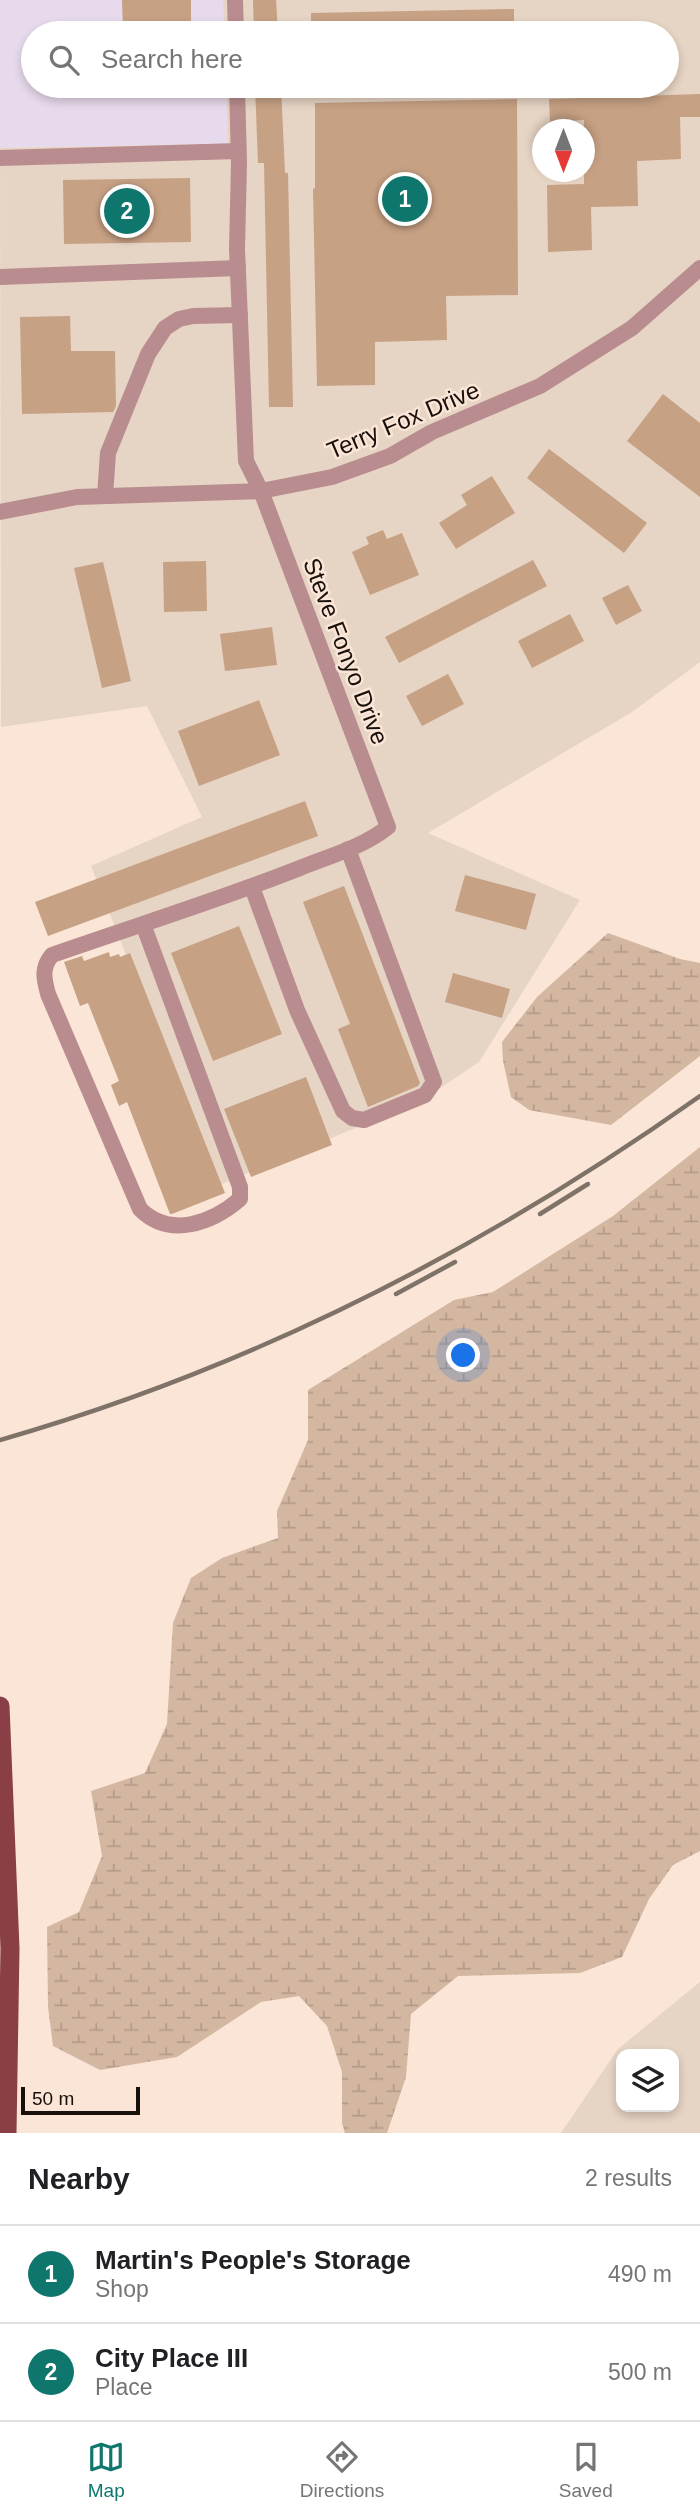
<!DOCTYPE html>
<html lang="en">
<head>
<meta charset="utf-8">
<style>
  :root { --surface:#fff; --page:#f6f6f6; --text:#202124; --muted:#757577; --line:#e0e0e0; --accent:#0f766e }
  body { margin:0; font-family:Arial,sans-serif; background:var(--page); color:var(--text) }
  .controls { position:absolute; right:21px; bottom:21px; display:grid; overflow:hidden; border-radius:14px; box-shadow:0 4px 10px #0003 }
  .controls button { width:63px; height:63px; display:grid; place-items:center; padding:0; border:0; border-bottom:2px solid var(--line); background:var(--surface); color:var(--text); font:35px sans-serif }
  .compass { position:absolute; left:532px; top:119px; width:63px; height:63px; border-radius:50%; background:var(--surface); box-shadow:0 4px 10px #0003; rotate:180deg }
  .scale { position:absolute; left:21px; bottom:18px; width:119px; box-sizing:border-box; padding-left:7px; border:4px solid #17100b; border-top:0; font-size:19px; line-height:24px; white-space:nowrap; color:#17100b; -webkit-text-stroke:5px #fae5d6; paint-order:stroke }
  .you { position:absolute; left:464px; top:1356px; width:24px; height:24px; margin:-18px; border:5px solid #fff; border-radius:50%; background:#1a73e8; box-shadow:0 0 0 10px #1a73e833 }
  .badge { display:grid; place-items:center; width:46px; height:46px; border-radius:50%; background:var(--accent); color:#fff; font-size:23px; font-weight:700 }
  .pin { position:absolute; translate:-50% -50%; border:4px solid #fff; box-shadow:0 2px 7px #0006 }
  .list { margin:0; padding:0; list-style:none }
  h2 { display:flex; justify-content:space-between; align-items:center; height:91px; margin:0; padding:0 28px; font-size:30px }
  h2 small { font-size:23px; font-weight:400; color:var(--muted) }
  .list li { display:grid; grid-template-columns:46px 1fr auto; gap:21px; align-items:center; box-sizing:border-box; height:98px; padding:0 28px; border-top:2px solid var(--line) }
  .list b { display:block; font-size:26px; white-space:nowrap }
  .list p { margin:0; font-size:23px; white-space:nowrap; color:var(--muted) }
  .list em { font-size:23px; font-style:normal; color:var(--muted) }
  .icon { flex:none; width:38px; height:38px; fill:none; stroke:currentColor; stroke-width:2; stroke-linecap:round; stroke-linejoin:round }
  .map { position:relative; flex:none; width:700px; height:2133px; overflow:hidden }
  .search { position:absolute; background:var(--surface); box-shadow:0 4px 10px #0003; left:21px; right:21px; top:21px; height:77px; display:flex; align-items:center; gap:18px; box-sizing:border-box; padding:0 24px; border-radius:38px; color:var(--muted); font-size:26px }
  .sheet { height:287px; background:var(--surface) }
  nav { display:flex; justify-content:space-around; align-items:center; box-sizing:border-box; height:98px; border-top:2px solid var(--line); background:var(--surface); font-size:19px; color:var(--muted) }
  nav a { display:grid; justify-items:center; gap:4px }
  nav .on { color:var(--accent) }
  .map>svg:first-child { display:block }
</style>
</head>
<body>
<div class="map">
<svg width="700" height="2133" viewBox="0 0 700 2133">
  <defs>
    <pattern id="wetland-marsh" width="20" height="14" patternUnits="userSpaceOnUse" patternTransform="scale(1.75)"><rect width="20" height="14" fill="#d4b7a1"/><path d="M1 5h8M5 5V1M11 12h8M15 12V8" fill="none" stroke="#b59c89"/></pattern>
  </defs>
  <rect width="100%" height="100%" fill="#fae5d6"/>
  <path fill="#e8daed" d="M0,0H223L224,33H33V86H226L229,144L0,148Z"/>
  <g fill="#e6d4c4" fill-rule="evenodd">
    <path d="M223,0H700V662L632,712L428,833L580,900L479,1062L424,1099L217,1186L91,866L202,817L147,706L1,727L0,148L228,144L226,86H667V33H224ZM542,130H584V172H542Z"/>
    <path d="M700,1982V2133H561L618,2049ZM621,2054H674V2107H621Z"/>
  </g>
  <g fill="url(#wetland-marsh)">
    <path d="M608,933L680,959L700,963V1056L611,1125L529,1110L511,1097L503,1061L502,1042L537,997Z"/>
    <path d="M700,1147V1851L673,1865L649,1899L622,1957L580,1973L458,1976L411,2014L406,2077L387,2133H345L342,2123V2072L327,2026L299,1996L261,2002L177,2057L100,2070L53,2046L48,2007L47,1927L79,1912L102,1856L91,1791L145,1773L167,1724L173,1623L191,1578L222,1558L278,1538L277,1511L308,1440V1390L454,1300L493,1292L613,1216Z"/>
  </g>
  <g fill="#c7a184">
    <path d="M122,0H191V33H123Z"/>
    <path d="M253,0H276L278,33H254Z"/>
    <path d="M514,9V33H311V13Z"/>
    <path d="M255,86H281L285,173H288L293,407H269L264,163H258Z"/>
    <path d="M700,94V117H680L681,159L637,161L638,206L591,207L592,250L548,252L547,185L584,184V120L550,122L549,99Z"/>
    <path d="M517,99L518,295L446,296L447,340L375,342V385L317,386L313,189L315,188V103Z"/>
    <path d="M190,178L191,242L64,244L63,180Z"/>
    <path d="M70,316L71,351H115L116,406L113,412L22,414L20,317Z"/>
    <path d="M663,394L700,423V497L627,441Z"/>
    <path d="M549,449L647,523L624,553L527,478Z"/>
    <path d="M492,476L515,513L456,549L439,523L467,505L461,495Z"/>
    <path d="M383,530L387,539L402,533L419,575L370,595L352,552L369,544L366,537Z"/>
    <path d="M533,560L547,586L399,663L385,637Z"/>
    <path d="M206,561L207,611L164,612L163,562Z"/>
    <path d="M103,562L131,681L102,688L74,568Z"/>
    <path d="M628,585L642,611L616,625L602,598Z"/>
    <path d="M570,614L584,641L532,668L518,641Z"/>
    <path d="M272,627L277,665L225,671L220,634Z"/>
    <path d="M448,674L464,704L422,726L406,696Z"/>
    <path d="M259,700L280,755L199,786L178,731Z"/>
    <path d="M305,801L318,836L48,936L35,902Z"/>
    <path d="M465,875L536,894L526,930L455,911Z"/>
    <path d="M344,886L420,1083L418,1086L368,1107L338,1029L350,1024L303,902Z"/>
    <path d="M239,926L282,1034L213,1061L171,953Z"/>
    <path d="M109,952L110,957L119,954L120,957L130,953L225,1193L172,1214H170L127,1102L119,1106L111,1085L119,1081L88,1003L80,1006L64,962L82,956L84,961Z"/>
    <path d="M453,973L510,989L502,1018L445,1002Z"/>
    <path d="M306,1077L332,1145L251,1177L224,1109Z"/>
  </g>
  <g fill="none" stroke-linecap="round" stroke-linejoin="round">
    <g stroke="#b98d8f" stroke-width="16">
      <path d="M235,0L236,33"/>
      <path d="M0,158L238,151"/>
      <path d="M0,277L238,268"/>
      <path d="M105,496L108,453L148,354L165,328L179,319L193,316L240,315"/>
      <path d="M0,512L77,497L261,491L332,477L390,456L432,432L540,386L632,328L700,268"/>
      <path d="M252,887L297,1010L343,1111L352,1118L364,1120L425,1095L434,1082L348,849"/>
      <path d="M143,924L240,1187V1199C212,1223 170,1239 140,1209L48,994C44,979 41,968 52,955C135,926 219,900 300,868C330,856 363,847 388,827L261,491L246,461L237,249L239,163L237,86"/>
    </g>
    <path stroke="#893f45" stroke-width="19" d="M0,1706L10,1948L7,2133"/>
    <g stroke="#7f7268" stroke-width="4.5">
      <path d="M540,1214L588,1184"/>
      <path d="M396,1294L455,1262"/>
      <path d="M0,1440C252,1368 487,1247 700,1096"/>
    </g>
  </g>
  <g text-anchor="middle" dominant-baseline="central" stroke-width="5" stroke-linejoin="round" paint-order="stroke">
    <g font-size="24" fill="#17100b" stroke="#fae5d6">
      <text transform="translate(403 420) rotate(-23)">Terry Fox Drive</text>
      <text transform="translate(346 651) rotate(69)">Steve Fonyo Drive</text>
    </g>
  </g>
</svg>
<div class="controls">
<button><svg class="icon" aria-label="layers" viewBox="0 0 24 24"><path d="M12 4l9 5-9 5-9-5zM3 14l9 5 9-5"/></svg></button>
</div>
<svg class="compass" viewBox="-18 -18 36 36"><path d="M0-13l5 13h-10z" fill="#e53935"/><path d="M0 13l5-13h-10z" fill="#757577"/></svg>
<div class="scale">50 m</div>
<div class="you"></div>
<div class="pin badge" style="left:405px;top:199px">1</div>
<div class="pin badge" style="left:127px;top:211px">2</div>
<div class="search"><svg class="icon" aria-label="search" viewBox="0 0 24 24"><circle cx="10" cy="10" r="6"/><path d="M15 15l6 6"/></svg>Search here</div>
</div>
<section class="sheet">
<h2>Nearby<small>2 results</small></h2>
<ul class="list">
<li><span class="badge">1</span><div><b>Martin's People's Storage</b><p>Shop</p></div><em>490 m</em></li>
<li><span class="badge">2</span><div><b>City Place III</b><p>Place</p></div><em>500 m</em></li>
</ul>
</section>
<nav>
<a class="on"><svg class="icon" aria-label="map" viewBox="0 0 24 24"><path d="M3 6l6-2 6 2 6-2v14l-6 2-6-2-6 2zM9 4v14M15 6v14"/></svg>Map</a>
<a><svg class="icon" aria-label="directions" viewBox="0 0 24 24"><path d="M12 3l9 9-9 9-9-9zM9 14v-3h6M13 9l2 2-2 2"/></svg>Directions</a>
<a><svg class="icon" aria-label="saved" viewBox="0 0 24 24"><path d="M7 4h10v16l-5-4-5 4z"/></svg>Saved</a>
</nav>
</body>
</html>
